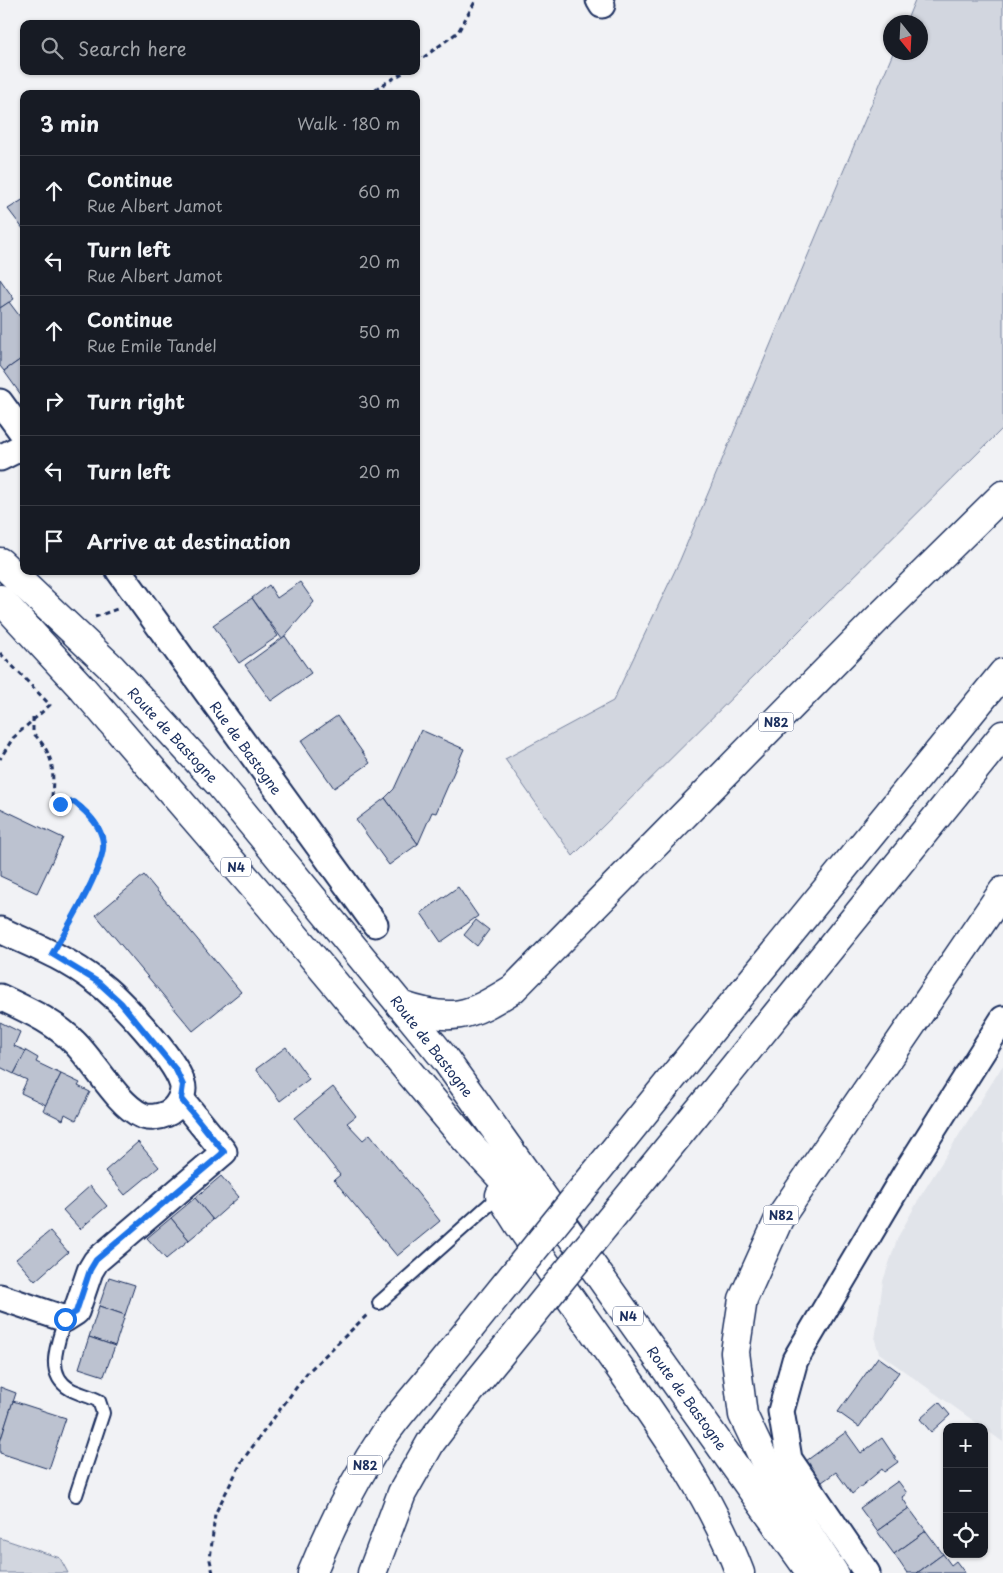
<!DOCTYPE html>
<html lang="en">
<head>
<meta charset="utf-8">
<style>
  :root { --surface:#171b24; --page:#242831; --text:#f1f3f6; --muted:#9ea1a6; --line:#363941 }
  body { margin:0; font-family:"Playpen Sans",sans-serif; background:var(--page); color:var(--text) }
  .controls { position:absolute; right:15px; bottom:15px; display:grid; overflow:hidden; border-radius:10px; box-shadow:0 1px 4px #0004 }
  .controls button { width:45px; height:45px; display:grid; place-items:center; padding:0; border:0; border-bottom:1px solid var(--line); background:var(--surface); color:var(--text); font:25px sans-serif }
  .compass { position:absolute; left:883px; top:15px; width:45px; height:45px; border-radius:50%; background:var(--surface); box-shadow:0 1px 4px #0004; rotate:162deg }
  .stop { position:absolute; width:15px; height:15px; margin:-11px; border:4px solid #1a73e8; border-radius:50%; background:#fff }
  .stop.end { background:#1a73e8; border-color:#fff; box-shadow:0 1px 5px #0008 }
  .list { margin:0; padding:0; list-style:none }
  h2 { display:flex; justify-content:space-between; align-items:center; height:65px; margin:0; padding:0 20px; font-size:21px }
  h2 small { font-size:16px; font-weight:400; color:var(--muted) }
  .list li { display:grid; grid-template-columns:32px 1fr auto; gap:15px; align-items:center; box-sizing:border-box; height:70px; padding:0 20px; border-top:1px solid var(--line) }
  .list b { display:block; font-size:19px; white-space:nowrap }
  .list p { margin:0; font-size:16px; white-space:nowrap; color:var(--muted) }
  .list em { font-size:16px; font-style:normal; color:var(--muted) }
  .icon { flex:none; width:28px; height:28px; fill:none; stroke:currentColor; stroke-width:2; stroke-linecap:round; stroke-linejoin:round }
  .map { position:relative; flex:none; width:1003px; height:1573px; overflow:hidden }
  .search { position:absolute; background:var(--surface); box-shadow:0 1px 4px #0004; left:20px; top:20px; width:400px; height:55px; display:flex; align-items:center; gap:12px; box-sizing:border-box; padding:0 18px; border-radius:10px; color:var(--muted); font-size:19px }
  .panel { position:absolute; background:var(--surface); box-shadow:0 1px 4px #0004; left:20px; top:90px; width:400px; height:485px; border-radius:10px }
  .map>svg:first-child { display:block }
</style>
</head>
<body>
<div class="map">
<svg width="1003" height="1573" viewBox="0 0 1003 1573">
  <rect width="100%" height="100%" fill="#f1f2f5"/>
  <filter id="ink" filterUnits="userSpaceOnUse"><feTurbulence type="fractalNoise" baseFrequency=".02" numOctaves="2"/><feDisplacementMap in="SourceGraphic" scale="10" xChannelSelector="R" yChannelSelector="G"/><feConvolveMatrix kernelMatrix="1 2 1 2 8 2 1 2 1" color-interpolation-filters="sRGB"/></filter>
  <g filter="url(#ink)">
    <path fill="#e1e4ea" d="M1003,1065V1442L879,1353L875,1340L883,1281L898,1237L920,1197Z"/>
    <g fill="#d2d6df" stroke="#76829e">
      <path d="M915,0H1003V428L573,856L505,759L613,701L680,560L893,53L920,52V22H906Z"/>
      <path d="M0,1538L60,1558L68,1573H0Z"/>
    </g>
    <g fill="#bcc2d0" stroke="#1b2f5e">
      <path d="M24,199V230L8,209Z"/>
      <path d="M0,279L14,299L0,308Z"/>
      <path d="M9,302L24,322V357L4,371L0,366V308Z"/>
      <path d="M24,357V399L4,371Z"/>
      <path d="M300,582L314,602L282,639L252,598L269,585L277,598Z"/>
      <path d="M252,598L278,636L239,663L213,625Z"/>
      <path d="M285,636L311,673L271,701L245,665Z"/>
      <path d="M337,716L370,763L334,788L301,741Z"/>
      <path d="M421,730L464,749L436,813L432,812L418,844L385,798L394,789Z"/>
      <path d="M385,798L418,844L389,865L356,820Z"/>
      <path d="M0,808L63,838L37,893L0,876Z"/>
      <path d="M144,875L241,992L193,1031L96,915Z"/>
      <path d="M458,887L478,916L441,942L421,913Z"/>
      <path d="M476,920L489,930L477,946L464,935Z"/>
      <path d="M0,1022L20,1032L14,1046L26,1051L14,1074L0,1067Z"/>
      <path d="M286,1047L309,1079L280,1101L256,1069Z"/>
      <path d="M26,1051L38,1058L36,1062L61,1074L46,1105L21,1093L27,1080L14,1074Z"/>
      <path d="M61,1074L80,1083L78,1086L90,1092L76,1120L65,1114L63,1120L43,1110Z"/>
      <path d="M333,1087L356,1116L347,1123L363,1140L370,1134L440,1221L397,1256L334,1180L340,1175L295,1118Z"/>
      <path d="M138,1142L159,1167L125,1195L105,1171Z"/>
      <path d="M221,1176L239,1197L213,1220L195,1198Z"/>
      <path d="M90,1186L107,1206L80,1229L63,1210Z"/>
      <path d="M195,1198L213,1220L189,1240L171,1218Z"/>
      <path d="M171,1218L189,1240L166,1259L147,1238Z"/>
      <path d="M50,1231L68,1252L35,1281L16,1259Z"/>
      <path d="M109,1277L135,1285L125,1315L99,1306Z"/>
      <path d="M99,1306L125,1315L115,1346L89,1337Z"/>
      <path d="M89,1337L115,1346L104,1376L79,1368Z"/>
      <path d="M878,1357L899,1372L859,1427L838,1412Z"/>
      <path d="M0,1387L16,1393L0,1442Z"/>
      <path d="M13,1401L66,1418L49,1469L0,1453V1442Z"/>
      <path d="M939,1402L950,1415L931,1432L920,1419Z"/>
      <path d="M846,1432L861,1453L882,1438L898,1462L884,1472L882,1469L852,1494L836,1472L822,1482L806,1461Z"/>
      <path d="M898,1481L907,1493L902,1497L909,1508L877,1531L860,1508Z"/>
      <path d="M909,1508L926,1531L894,1554L877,1531Z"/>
      <path d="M926,1531L943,1554L917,1573H907L894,1554Z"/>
      <path d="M943,1554L951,1565L956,1561L965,1573H917Z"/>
    </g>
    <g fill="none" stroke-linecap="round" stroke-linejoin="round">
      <g stroke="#1b2f5e" stroke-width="16">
        <g id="lane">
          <path d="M379,1303L500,1195"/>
          <path d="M65,1319C58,1343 44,1373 70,1389C79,1394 90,1396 99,1401L103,1413L76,1495"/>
        </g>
      </g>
      <g stroke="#1b2f5e" stroke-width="29">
        <g id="street">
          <path d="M599,0L602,5"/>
          <path d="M0,402L24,435"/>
          <path d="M0,458L24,446"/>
          <path d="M119,571L375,924"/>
          <path d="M0,930C33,945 68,959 97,982C119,998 174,1058 182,1083C186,1094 176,1110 166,1114C159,1117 148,1119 141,1115C117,1104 94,1061 74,1042C53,1021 27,1010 0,997"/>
          <path d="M0,1297L65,1319L76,1312L90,1271L96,1261L224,1152L181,1099"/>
          <path d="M867,1573L789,1459L781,1411L795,1360L905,1174L1003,1019"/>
        </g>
      </g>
      <g stroke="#1b2f5e" stroke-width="31">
        <g id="primary">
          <path d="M0,562L112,668L220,785L445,1059L811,1573"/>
          <path d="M0,599L83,689L270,906L466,1140L532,1211L548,1233"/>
        </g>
      </g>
      <g stroke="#1b2f5e" stroke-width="31">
        <g id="highway">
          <path d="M400,1005C452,1023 468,1017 513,989L883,613L1003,495"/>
          <path d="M669,1082L1003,673"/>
          <path d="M695,1115L1003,735"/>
          <path d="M500,1195L519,1225C553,1274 587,1323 622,1371C667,1435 712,1499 740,1573"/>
          <path d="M312,1573C332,1524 355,1478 385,1434C401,1411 421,1390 438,1368"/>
          <path d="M372,1573L402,1493L431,1442L463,1400"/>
          <path d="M834,1573L774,1481L743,1415L735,1352L743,1299L779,1219L1003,891"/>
        </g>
      </g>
      <g stroke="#1b2f5e" stroke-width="3" stroke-dasharray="5 4" stroke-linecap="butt">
        <path d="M416,63L458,32L476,0"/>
        <path d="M367,94L406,71"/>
        <path d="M95,617L117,609"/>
        <path d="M0,653L50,705L13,738L0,759"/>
        <path d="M33,717V733C54,754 54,769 52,797L60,804L75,802C87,812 101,825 103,842C106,860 74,916 64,933"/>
        <path d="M213,1573L210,1560L215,1514L242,1461L307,1373L367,1315"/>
      </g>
      <use href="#lane" stroke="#fff" stroke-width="12"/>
      <use href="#street" stroke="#fff" stroke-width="25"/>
      <use href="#primary" stroke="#fff" stroke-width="28"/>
      <use href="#highway" stroke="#fff" stroke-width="28"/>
      <g stroke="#1b2f5e" stroke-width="31" stroke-linecap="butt">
        <g id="highway-bridge">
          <path d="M438,1368L669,1082"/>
          <path d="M463,1400L695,1115"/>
        </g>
      </g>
      <use href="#highway-bridge" stroke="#fff" stroke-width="28"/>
    </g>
  </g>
  <g fill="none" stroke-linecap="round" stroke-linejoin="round" filter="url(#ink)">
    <path stroke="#1a73e8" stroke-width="6" d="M60,804L74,802C87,812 101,825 103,842C107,864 64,933 52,954L98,982L121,1003L176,1070L183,1085L181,1099L224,1152L96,1260L90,1270L76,1312L65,1319"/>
  </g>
  <g text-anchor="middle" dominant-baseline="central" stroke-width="4" stroke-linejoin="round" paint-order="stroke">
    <g fill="#fff" stroke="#5f6d8e" stroke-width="1">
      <rect x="758.5" y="712.5" width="35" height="19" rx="4"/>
      <rect x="221" y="857.5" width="30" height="19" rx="4"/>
      <rect x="763.5" y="1205.5" width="35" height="19" rx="4"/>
      <rect x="613" y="1306.5" width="30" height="19" rx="4"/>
      <rect x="347.5" y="1455.5" width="35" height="19" rx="4"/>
    </g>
    <g font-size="12" font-weight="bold" fill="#1b2f5e">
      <text x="776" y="722">N82</text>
      <text x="236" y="867">N4</text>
      <text x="781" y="1215">N82</text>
      <text x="628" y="1316">N4</text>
      <text x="365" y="1465">N82</text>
    </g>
    <g font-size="14" fill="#1b2f5e" stroke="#fff">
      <text transform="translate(173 735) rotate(47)">Route de Bastogne</text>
      <text transform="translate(246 748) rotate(54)">Rue de Bastogne</text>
      <text transform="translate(432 1046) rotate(52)">Route de Bastogne</text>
      <text transform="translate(687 1398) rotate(54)">Route de Bastogne</text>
    </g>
  </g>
</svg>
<div class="controls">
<button>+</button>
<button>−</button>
<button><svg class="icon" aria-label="locate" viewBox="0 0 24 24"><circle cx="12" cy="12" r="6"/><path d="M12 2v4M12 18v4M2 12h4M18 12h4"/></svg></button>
</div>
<svg class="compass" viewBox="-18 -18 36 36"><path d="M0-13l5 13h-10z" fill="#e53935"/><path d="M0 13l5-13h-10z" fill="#9ea1a6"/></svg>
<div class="stop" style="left:65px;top:1319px"></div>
<div class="stop end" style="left:60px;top:804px"></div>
<div class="search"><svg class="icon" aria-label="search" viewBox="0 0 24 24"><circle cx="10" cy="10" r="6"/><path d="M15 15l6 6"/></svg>Search here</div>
<section class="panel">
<h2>3 min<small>Walk · 180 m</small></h2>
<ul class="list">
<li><svg class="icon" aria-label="ahead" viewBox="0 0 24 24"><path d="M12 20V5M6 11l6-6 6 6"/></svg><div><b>Continue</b><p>Rue Albert Jamot</p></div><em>60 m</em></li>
<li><svg class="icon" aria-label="left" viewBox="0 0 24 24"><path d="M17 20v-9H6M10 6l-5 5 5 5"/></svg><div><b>Turn left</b><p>Rue Albert Jamot</p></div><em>20 m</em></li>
<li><svg class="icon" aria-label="ahead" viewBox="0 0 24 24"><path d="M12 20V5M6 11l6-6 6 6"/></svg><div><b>Continue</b><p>Rue Emile Tandel</p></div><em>50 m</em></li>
<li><svg class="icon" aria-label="right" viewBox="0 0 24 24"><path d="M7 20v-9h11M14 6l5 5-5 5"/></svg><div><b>Turn right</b></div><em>30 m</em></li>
<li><svg class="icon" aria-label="left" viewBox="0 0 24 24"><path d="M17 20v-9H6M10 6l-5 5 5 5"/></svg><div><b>Turn left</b></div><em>20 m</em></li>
<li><svg class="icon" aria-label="arrive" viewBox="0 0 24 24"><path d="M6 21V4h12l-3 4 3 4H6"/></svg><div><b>Arrive at destination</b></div></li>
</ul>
</section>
</div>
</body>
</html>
